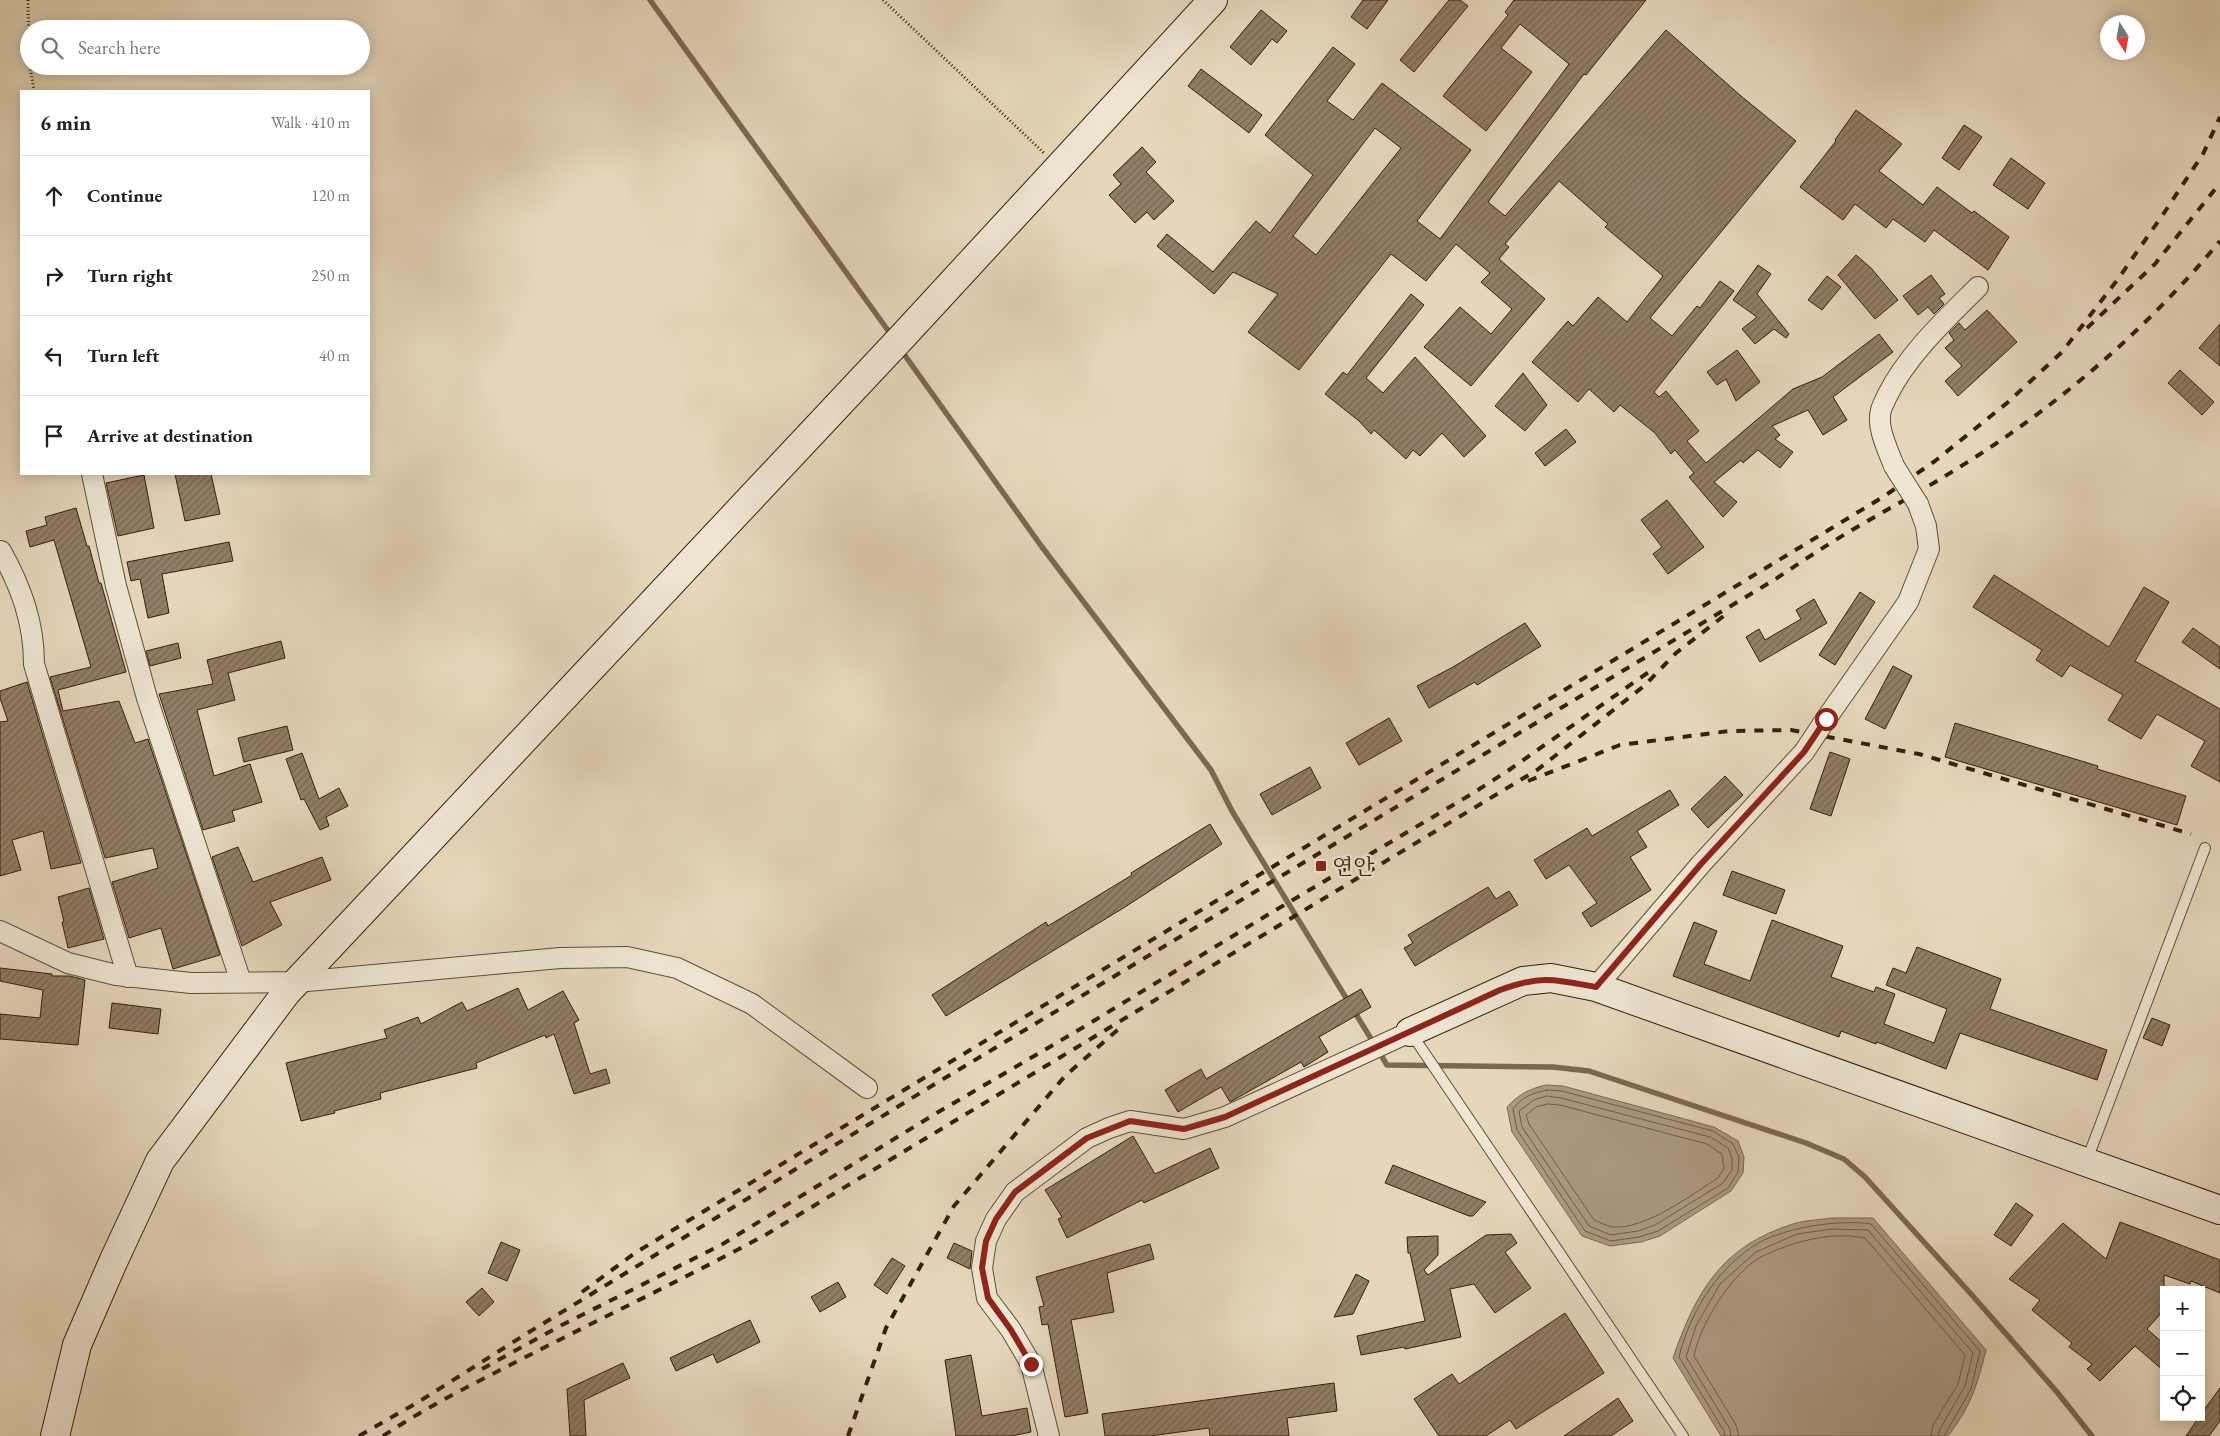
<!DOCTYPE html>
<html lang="en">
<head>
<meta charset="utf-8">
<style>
  :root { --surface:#fff; --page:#f6f6f6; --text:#202124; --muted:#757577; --line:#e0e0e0 }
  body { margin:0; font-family:"EB Garamond","Noto Serif KR",serif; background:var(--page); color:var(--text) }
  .controls { position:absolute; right:15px; bottom:15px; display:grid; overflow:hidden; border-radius:0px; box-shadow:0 2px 12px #0003 }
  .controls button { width:45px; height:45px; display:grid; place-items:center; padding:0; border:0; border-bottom:1px solid var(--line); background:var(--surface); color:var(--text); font:25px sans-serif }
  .compass { position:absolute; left:2100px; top:15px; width:45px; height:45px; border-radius:50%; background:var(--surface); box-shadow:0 2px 12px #0003; rotate:169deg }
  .stop { position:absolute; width:15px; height:15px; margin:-11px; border:4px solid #8f2418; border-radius:50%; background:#fff }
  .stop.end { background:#8f2418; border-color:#fff; box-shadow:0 1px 5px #0008 }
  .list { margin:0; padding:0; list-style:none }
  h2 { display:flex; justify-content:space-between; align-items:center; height:65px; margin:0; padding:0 20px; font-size:21px }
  h2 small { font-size:16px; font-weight:400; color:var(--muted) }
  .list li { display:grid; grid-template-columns:32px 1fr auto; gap:15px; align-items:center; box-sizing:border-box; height:80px; padding:0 20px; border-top:1px solid var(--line) }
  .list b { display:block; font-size:19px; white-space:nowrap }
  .list em { font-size:16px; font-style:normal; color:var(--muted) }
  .icon { flex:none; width:28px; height:28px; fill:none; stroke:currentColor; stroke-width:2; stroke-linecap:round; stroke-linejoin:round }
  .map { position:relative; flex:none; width:2220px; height:1436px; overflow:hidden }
  .search { position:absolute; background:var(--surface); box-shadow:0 2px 12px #0003; left:20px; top:20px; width:350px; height:55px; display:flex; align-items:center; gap:12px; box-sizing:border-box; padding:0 18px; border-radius:28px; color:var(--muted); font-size:19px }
  .panel { position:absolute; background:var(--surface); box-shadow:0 2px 12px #0003; left:20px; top:90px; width:350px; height:385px; border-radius:0px }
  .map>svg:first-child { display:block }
</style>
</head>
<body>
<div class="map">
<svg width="2220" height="1436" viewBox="0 0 2220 1436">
  <defs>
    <pattern id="building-hatch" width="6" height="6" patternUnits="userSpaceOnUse" patternTransform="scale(1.25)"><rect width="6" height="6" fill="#917e67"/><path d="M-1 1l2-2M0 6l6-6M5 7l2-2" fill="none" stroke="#776753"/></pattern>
  </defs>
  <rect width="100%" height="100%" fill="#e5d7bb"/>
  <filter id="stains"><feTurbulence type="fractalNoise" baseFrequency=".004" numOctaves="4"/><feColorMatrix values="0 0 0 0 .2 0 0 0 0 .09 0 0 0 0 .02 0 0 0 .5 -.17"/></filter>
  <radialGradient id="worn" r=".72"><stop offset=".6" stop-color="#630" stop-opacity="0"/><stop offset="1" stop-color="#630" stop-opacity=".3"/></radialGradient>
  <g fill="#aa9880" stroke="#7c6752">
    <path d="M1546,1085L1563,1086L1714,1127L1738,1141L1744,1157L1743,1173L1731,1191L1660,1236L1641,1242L1610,1246L1582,1236L1512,1132L1507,1107C1519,1094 1529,1089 1546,1085Z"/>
    <path d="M1831,1218H1873L1986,1350C1977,1386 1971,1406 1948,1436H1721L1673,1358C1696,1291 1722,1246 1793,1224C1805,1220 1819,1220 1831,1218Z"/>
  </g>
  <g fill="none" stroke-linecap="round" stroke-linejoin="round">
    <g stroke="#705a46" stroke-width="1">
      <path d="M1547,1090L1562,1091L1713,1131L1733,1144L1739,1157L1738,1172L1728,1188L1658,1231L1639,1237L1611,1241L1585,1231L1517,1130L1513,1109C1522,1097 1532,1093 1547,1090Z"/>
      <path d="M1547,1096L1561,1098L1710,1137L1728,1148L1732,1158V1170L1723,1183L1655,1225L1638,1231L1611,1235L1589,1226L1522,1127L1519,1111L1534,1100Z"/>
      <path d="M1548,1104L1560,1105L1707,1144L1722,1154L1724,1168L1718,1178C1691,1195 1645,1230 1612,1227C1607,1226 1599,1222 1594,1220L1529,1124L1526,1115L1536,1107Z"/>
      <path d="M1725,1436L1724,1431L1679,1357C1689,1315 1715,1272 1752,1247C1779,1228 1838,1219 1871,1224L1980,1351L1971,1389L1944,1436"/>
      <path d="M1731,1436L1730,1429L1686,1357L1696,1326L1720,1284L1756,1252L1797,1234L1832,1229L1868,1230L1973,1353L1965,1386L1940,1429L1938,1436"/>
      <path d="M1739,1436L1736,1425L1694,1356C1700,1324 1732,1273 1761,1257C1791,1242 1831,1231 1865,1238L1965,1355L1958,1384L1933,1425L1931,1436"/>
    </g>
    <g stroke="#7c6752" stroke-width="5.5">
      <path d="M650,0L892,336"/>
      <path d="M901,350L1042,547L1211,770L1232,811L1387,1065L1553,1067L1589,1071L1806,1143L1844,1159L1865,1177L1971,1294L2057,1392L2092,1436"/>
    </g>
  </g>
  <g fill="url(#building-hatch)" stroke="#371d0c" fill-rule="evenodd">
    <path d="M1363,0H1388L1367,29L1351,17Z"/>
    <path d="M1449,0H1460L1468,6L1414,72L1400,60Z"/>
    <path d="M1514,0H1646L1586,75L1584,74L1488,202L1505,216L1666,30L1741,96L1796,141L1650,318L1672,336L1697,306L1700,308L1720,281L1734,291L1654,392L1659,397L1666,391L1699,431L1687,441L1706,463L1793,389L1822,377L1879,334L1893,352L1833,397L1847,420L1823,435L1808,410L1772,426L1780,435L1775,439L1793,452L1780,468L1758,450L1743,463L1741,460L1714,482L1737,502L1723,517L1689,477L1694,473L1675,450L1671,454L1655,433L1620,405L1614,412L1589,389L1578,402L1532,362L1568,321L1573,326L1598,297L1627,322L1663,276L1605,227L1608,224L1559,181L1505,244L1509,247L1499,259L1545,299L1471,386L1424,347L1460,307L1491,334L1512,309L1481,282L1490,273L1456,244L1426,281L1391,254L1299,370L1248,332L1278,294L1233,272L1214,294L1157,246L1167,234L1213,272L1256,221L1270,233L1313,175L1265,135L1333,47L1355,64L1327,101L1353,120L1382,83L1471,150L1417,221L1440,239L1569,64L1520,24L1501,48L1532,72L1486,131L1443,96L1508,15L1505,12ZM1375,128L1401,148L1316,255L1293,236Z"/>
    <path d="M1261,10L1287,31L1277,43L1272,39L1251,65L1230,47Z"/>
    <path d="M1201,69L1262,115L1249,133L1188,86Z"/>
    <path d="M1856,110L1902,144L1879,171L1923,205L1937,187L1972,213L1974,211L2009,237L1988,270L1934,230L1925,242L1893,219L1886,228L1855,204L1843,220L1800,187L1836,141L1835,140Z"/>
    <path d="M1964,125L1982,137L1959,170L1942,158Z"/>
    <path d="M1142,147L1156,162L1146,172L1174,201L1154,220L1147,212L1135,223L1109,195L1121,184L1113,175Z"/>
    <path d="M2011,158L2045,183L2028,209L1993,185Z"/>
    <path d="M1856,255L1871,268L1898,300L1875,319L1838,275Z"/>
    <path d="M1758,265L1771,274L1757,294L1789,334L1786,338L1774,329L1755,344L1742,329L1757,317L1733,300Z"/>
    <path d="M1931,275L1945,294L1939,298L1944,304L1934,314L1928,307L1918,315L1903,296Z"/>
    <path d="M1827,276L1841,287L1822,310L1808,300Z"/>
    <path d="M1411,294L1424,305L1366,378L1383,393L1415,357L1486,436L1464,457L1442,433L1420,456L1413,450L1406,459L1374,430L1371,434L1359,421L1325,394L1343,372L1347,375Z"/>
    <path d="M1987,310L2017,342L1958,396L1945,381L1962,366L1945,348L1954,340L1949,333L1959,323L1965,330Z"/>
    <path d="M2220,324V366L2199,348Z"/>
    <path d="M1737,350L1760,382L1736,401L1726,379L1717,385L1707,372Z"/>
    <path d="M2180,370L2214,402L2202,415L2168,383Z"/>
    <path d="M1523,373L1547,405L1525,431L1495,406Z"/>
    <path d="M1566,429L1576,442L1545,466L1535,453Z"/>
    <path d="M175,474H211L220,514L185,521Z"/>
    <path d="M144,475L154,528L118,536L106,483Z"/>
    <path d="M1667,500L1704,547L1668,574L1653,554L1662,547L1641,520Z"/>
    <path d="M76,508L87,546H89L99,583H101L126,672L58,690L63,711L119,701L135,743L148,739L220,955L173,969L161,928L129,938L112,882L158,868L153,848L105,858L50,677L91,667L54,540L30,547L26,531L47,525L45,517Z"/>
    <path d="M229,542L233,561L162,574L169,613L148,618L140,579L131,581L127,562Z"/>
    <path d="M1994,575L2109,647L2144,587L2169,602L2135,661L2220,709V782L2191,766L2205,741L2157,714L2141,739L2108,720L2123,695L2070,665L2062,677L2036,660L2042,650L1973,607Z"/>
    <path d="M1860,592L1875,602L1835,665L1819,655Z"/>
    <path d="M1814,599L1827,623L1760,662L1746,637L1759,629L1765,640L1801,619L1796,610Z"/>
    <path d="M1525,623L1541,646L1477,685L1475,682L1429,708L1417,686L1453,667Z"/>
    <path d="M2193,628L2220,647V669L2182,642Z"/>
    <path d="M281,641L285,658L228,673L235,700L197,710L214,776L250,764L262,802L232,811L235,821L203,830L159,694L213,684L207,660Z"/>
    <path d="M178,643L181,658L150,666L146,651Z"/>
    <path d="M1893,666L1912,676L1885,729L1865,719Z"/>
    <path d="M27,682L81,863L51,869L43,831L12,840L21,870L0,876V722L8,721L0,698V691Z"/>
    <path d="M1389,718L1402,741L1359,765L1346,743Z"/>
    <path d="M1955,723L2098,766L2097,769L2186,796L2177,825L1945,757Z"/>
    <path d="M287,726L293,750L244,762L238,738Z"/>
    <path d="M1830,752L1850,759L1831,816L1810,809Z"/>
    <path d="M302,753L319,799L339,788L348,806L326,817L329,826L320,830L304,799L301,800L286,759Z"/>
    <path d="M1310,767L1321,788L1272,815L1260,794Z"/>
    <path d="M1725,776L1743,795L1708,828L1691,809Z"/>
    <path d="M1670,790L1679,805L1637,831L1647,847L1630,857L1651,890L1591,927L1582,913L1597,903L1569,865L1546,879L1534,860L1587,828L1592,836Z"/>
    <path d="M1210,824L1222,844L1125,907L946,1016L932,995L1046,922L1048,926L1132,875L1131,873Z"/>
    <path d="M238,847L253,882L322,857L331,880L270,902L282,925L242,946L212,857Z"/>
    <path d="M1732,871L1785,890L1776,914L1723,895Z"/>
    <path d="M1488,887L1496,899L1509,891L1518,905L1415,966L1404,948L1413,943L1408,935Z"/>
    <path d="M89,888L104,939L68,948L62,922H64L58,897Z"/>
    <path d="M1772,920L1843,946L1831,977L1874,992L1876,987L1895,994L1884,1024L1934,1043L1947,1009L1886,985L1893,968L1906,973L1917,947L2001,979L1990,1009L2107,1050L2097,1080L1960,1033L1946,1069L1877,1042L1876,1044L1841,1031L1839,1037L1673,976L1694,922L1717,931L1704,964L1750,981Z"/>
    <path d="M0,968L52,974V976H70L85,980L78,1045L0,1039V1014L40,1018L43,990L0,981Z"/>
    <path d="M518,988L528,1010L563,991L579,1020L574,1023L590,1074L606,1069L610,1083L574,1094L554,1034L546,1038L545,1035L476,1063L477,1068L380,1093L381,1099L334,1111L335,1113L301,1121L286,1063L387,1038L384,1030L418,1017L421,1024L462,1002L467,1011Z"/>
    <path d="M1361,989L1371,1007L1319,1037L1328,1052L1304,1067L1301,1062L1230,1102L1221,1087L1178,1112L1165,1090L1201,1069L1206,1079Z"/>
    <path d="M112,1003L161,1009L158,1034L109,1028Z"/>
    <path d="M2152,1018L2170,1025L2162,1046L2143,1038Z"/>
    <path d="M1133,1136L1155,1174L1210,1148L1219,1168L1144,1203L1142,1200L1067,1238L1058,1219L1062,1217L1045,1190Z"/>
    <path d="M1393,1165L1486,1202L1473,1216H1469L1385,1183Z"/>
    <path d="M2016,1203L2033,1215L2011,1246L1994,1235Z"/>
    <path d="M2120,1222L2220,1260V1293L2191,1281L2190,1284L2164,1275V1310L2147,1329L2164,1344V1371L2135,1346L2100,1381L2087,1369L2092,1364L2069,1347L2072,1343L2032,1310L2040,1300L2009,1279L2063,1223L2106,1259Z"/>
    <path d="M1511,1234L1517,1243L1505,1252L1531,1288L1495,1313L1474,1284L1450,1289L1461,1337L1405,1349L1404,1347L1361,1355L1357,1336L1425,1321L1410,1253H1408L1407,1237L1438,1236V1255L1424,1270L1428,1275L1486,1235Z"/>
    <path d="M501,1242L520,1250L507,1281L488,1273Z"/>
    <path d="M954,1243L972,1251L970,1269L947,1258Z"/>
    <path d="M1150,1244L1154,1259L1107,1273L1114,1312L1071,1320L1088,1413L1065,1417L1048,1324L1042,1325L1039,1307L1044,1306L1036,1277Z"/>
    <path d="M892,1258L905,1266L887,1294L874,1285Z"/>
    <path d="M1356,1274L1369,1281L1353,1314L1334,1317Z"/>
    <path d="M838,1282L846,1297L820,1312L811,1297Z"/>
    <path d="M482,1288L494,1302L479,1316L466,1302Z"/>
    <path d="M1565,1313L1604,1373L1516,1429L1510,1420L1486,1436H1439L1414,1399L1452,1374L1459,1384Z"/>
    <path d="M750,1320L760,1342L717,1363L713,1354L676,1371L670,1358Z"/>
    <path d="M971,1355L982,1416L1027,1408L1031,1432L1012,1436H956L945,1360Z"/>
    <path d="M623,1363L630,1378L584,1400L586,1436H570L567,1389Z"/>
    <path d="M1334,1383L1337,1411L1287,1418L1289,1436H1210L1209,1428L1150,1436H1105L1102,1414Z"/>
    <path d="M2220,1388V1421L2209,1436H2186L2199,1417H2201V1414Z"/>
    <path d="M1618,1398L1633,1421L1611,1436H1564Z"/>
  </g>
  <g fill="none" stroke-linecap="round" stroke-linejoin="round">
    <g stroke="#624c38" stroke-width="12">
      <g id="lane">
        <path d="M1411,1033L1683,1436"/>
        <path d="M2087,1160L2205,848"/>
      </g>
    </g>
    <g stroke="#624c38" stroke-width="22">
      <g id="street">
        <path d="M1894,466C1888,450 1876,427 1881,410C1882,406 1885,401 1887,396C1908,354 1945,320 1978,287"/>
        <path d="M92,474L116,586L147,698L241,982"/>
        <path d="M1,551C21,587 34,622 34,664L128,977"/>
        <path d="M1826,719L1908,602L1929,549L1926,526L1918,504"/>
        <path d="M0,931L68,963L116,975L191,983L297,982L560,958L627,957L677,968L752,1004L867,1088"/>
        <path d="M1596,987L1701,864L1804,752"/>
        <path d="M1049,1436L1031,1364L1011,1330L987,1298L982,1268L986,1241L996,1219L1015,1192L1087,1138L1109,1128L1130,1121L1184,1129L1225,1117L1410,1032"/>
      </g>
    </g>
    <g stroke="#371d0c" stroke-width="30">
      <g id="secondary">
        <path d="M1410,1032L1523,981L1551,978L1596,987L2220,1210"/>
        <path d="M55,1436L77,1345L113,1262L160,1161L286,993L903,336L1213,0"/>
      </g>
    </g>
    <g stroke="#371d0c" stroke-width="3" stroke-dasharray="1 2.5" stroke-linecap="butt">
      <path d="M28,0L29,57"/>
      <path d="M883,0L1044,153"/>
      <path d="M30,66L34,91"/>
    </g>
    <use href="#lane" stroke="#eee5d3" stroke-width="10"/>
    <use href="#street" stroke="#eee5d3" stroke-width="20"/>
    <use href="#secondary" stroke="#eee5d3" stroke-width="28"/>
    <g stroke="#371d0c" stroke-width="4" stroke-dasharray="9 9" stroke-linecap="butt">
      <path d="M2087,328L2155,264L2220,183"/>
      <path d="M1528,781L1620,745L1729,731L1791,730L1919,754L2191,834"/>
      <path d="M582,1292L635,1253L1883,497L1935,461L2007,403L2062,352L2118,279L2164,213L2203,154L2220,117"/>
      <path d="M482,1369L560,1326L721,1245L935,1114L1082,1028L1269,914L1470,795L1509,770L1653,669"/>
      <path d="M359,1436L420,1401L526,1334L930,1087L1774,580C1798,564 1822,548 1847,533C1884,511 1922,491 1958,468C2056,408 2147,329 2220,241"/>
      <path d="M383,1436C425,1408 471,1385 516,1362C599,1319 684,1279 767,1234L1537,770L1644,686L1676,653L1725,615"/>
      <path d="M848,1436L886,1328L954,1206L1065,1076L1122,1026"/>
    </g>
    <g stroke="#624c38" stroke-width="22" stroke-linecap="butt">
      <g id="street-bridge">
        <path d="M1894,466L1918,504"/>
        <path d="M1804,752L1826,719"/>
      </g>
    </g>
    <use href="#street-bridge" stroke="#eee5d3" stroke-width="20"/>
  </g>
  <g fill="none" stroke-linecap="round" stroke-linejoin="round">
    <path stroke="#8f2418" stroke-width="6" d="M1031,1364L1011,1330L988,1298L982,1268L986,1241L996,1219L1015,1192L1087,1138L1130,1121L1184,1129L1225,1117L1500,990C1541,975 1554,979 1596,987L1701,864L1804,752L1826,719"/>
  </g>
  <rect fill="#8f2418" stroke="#eee5d3" stroke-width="2" x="1315" y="860" width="12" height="12" rx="2.5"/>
  <g text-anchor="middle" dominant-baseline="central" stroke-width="5" stroke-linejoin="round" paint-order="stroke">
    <g font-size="22" fill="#371d0c" stroke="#eee5d3" text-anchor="start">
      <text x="1332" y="866">연안</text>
    </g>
  </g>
  <rect width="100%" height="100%" filter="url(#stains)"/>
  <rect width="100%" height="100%" fill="url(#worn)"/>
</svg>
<div class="controls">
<button>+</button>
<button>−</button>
<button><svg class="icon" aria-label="locate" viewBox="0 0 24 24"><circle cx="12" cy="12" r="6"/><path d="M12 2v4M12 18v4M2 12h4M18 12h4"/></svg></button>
</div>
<svg class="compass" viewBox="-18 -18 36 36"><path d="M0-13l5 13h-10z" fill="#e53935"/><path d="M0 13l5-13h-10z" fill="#757577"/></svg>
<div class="stop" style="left:1826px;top:719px"></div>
<div class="stop end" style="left:1031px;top:1364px"></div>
<div class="search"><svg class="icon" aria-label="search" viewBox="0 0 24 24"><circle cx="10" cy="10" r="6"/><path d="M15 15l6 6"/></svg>Search here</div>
<section class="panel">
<h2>6 min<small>Walk · 410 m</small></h2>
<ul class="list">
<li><svg class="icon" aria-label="ahead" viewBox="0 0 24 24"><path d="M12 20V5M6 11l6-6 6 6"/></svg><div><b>Continue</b></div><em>120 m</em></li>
<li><svg class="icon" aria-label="right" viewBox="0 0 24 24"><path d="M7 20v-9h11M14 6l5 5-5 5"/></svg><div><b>Turn right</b></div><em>250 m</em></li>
<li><svg class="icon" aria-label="left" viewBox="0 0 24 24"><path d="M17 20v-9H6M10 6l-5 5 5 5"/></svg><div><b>Turn left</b></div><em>40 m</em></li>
<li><svg class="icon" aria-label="arrive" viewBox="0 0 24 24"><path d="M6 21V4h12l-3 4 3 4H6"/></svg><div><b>Arrive at destination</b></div></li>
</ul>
</section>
</div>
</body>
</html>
